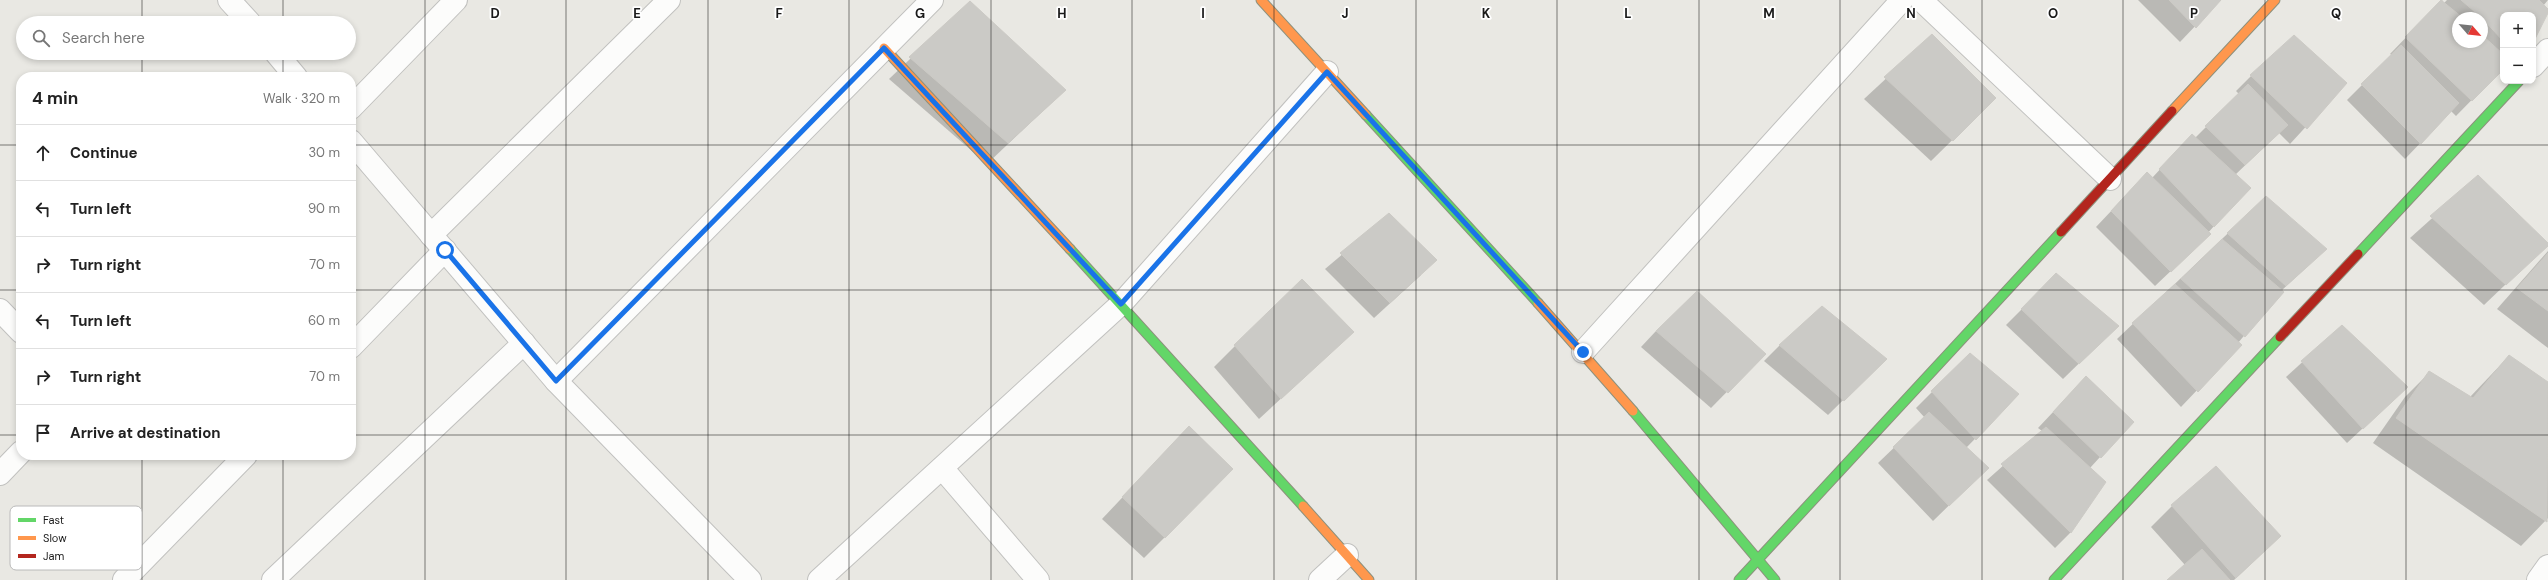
<!DOCTYPE html>
<html lang="en">
<head>
<meta charset="utf-8">
<style>
  :root { --surface:#fff; --page:#f2f2f2; --text:#222; --muted:#767676; --line:#e0e0e0 }
  body { margin:0; font-family:"DM Sans",sans-serif; background:var(--page); color:var(--text) }
  .controls { position:absolute; right:12px; top:12px; display:grid; overflow:hidden; border-radius:8px; box-shadow:0 2px 6px #0003 }
  .controls button { width:36px; height:36px; display:grid; place-items:center; padding:0; border:0; border-bottom:1px solid var(--line); background:var(--surface); color:var(--text); font:20px sans-serif }
  .compass { position:absolute; left:2452px; top:12px; width:36px; height:36px; border-radius:50%; background:var(--surface); box-shadow:0 2px 6px #0003; rotate:118deg }
  .stop { position:absolute; width:12px; height:12px; margin:-9px; border:3px solid #1a73e8; border-radius:50%; background:#fff }
  .stop.end { background:#1a73e8; border-color:#fff; box-shadow:0 1px 4px #0008 }
  .list { margin:0; padding:0; list-style:none }
  h2 { display:flex; justify-content:space-between; align-items:center; height:52px; margin:0; padding:0 16px; font-size:17px }
  h2 small { font-size:13px; font-weight:400; color:var(--muted) }
  .list li { display:grid; grid-template-columns:26px 1fr auto; gap:12px; align-items:center; box-sizing:border-box; height:56px; padding:0 16px; border-top:1px solid var(--line) }
  .list b { display:block; font-size:15px; white-space:nowrap }
  .list em { font-size:13px; font-style:normal; color:var(--muted) }
  .icon { flex:none; width:22px; height:22px; fill:none; stroke:currentColor; stroke-width:2; stroke-linecap:round; stroke-linejoin:round }
  .map { position:relative; flex:none; width:2548px; height:580px; overflow:hidden }
  .search { position:absolute; background:var(--surface); box-shadow:0 2px 6px #0003; left:16px; top:16px; width:340px; height:44px; display:flex; align-items:center; gap:10px; box-sizing:border-box; padding:0 14px; border-radius:22px; color:var(--muted); font-size:15px }
  .panel { position:absolute; background:var(--surface); box-shadow:0 2px 6px #0003; left:16px; top:72px; width:340px; height:388px; border-radius:16px }
  .map>svg:first-child { display:block }
</style>
</head>
<body>
<div class="map">
<svg width="2548" height="580" viewBox="0 0 2548 580">
  <rect width="100%" height="100%" fill="#e9e8e3"/>
  <g fill="#0003" fill-rule="evenodd">
    <path d="M2138,0H2220L2180,42Z"/>
    <path d="M2442,0L2444,3L2447,0H2548L2543,6L2548,11L2533,42V15H2503V68L2456,116L2451,111L2405,159L2347,100L2392,55L2390,54ZM2458,18H2482V42H2458Z"/>
    <path d="M970,2L1065,90L987,164L889,79Z"/>
    <path d="M1932,36L1995,98L1931,161L1864,99Z"/>
    <path d="M2251,76L2346,83L2290,144L2279,133L2235,175L2214,226L2194,249L2155,286L2096,227L2147,173L2152,178L2177,151L2195,138L2239,94L2236,91Z"/>
    <path d="M2478,177L2548,244L2484,305L2410,238Z"/>
    <path d="M2266,197L2310,264L2281,291L2238,343L2240,345L2181,407L2117,339Z"/>
    <path d="M1389,215L1421,275L1374,318L1325,269Z"/>
    <path d="M2548,251V348L2497,309Z"/>
    <path d="M2056,275L2102,341L2063,379L2006,325Z"/>
    <path d="M2342,326L2391,402L2347,443L2286,377Z"/>
    <path d="M1656,331L1764,354L1711,408L1641,347Z"/>
    <path d="M1353,332L1259,419L1214,367L1235,346Z"/>
    <path d="M1780,345L1885,359L1828,415L1764,361Z"/>
    <path d="M1970,354L2018,395L1966,448L1972,483L1933,521L1878,463L1925,418L1916,408Z"/>
    <path d="M2509,356L2548,384V518L2521,546L2373,443L2405,397L2430,372L2470,397Z"/>
    <path d="M2086,377L2132,422L2090,468L2104,482L2070,533L2055,548L1987,480L2042,431L2038,428Z"/>
    <path d="M1189,427L1165,537L1144,558L1102,519Z"/>
    <path d="M2172,506L2280,536L2234,580H2168L2185,565L2151,527Z"/>
  </g>
  <g fill="#cbcac6" stroke="#cccac5">
    <path d="M2169,0H2221L2196,28Z"/>
    <path d="M2441,0L2463,18H2458V42H2482V35L2503,54V70L2472,101L2405,37Z"/>
    <path d="M2461,0H2539L2548,9V13L2533,43V15H2503V41L2482,18Z"/>
    <path d="M970,1L1066,90L1008,143L909,57Z"/>
    <path d="M1932,34L1996,98L1953,141L1884,77Z"/>
    <path d="M2294,35L2347,83L2307,129L2250,75Z"/>
    <path d="M2401,45L2459,103L2421,144L2361,84Z"/>
    <path d="M2248,84L2288,125L2245,165L2205,126Z"/>
    <path d="M2192,134L2251,188L2214,227L2159,169Z"/>
    <path d="M2147,172L2211,234L2171,272L2111,211Z"/>
    <path d="M2478,175L2548,243V246L2506,285L2430,216Z"/>
    <path d="M2266,196L2327,249L2286,286L2227,233Z"/>
    <path d="M1389,213L1437,260L1390,303L1340,253Z"/>
    <path d="M2222,239L2284,292L2245,337L2181,279Z"/>
    <path d="M2548,253V311L2517,288Z"/>
    <path d="M2056,273L2119,326L2079,364L2021,309Z"/>
    <path d="M1302,279L1354,332L1281,399L1234,345Z"/>
    <path d="M2175,284L2242,345L2198,392L2132,323Z"/>
    <path d="M1697,291L1766,354L1728,393L1656,331Z"/>
    <path d="M1822,306L1887,359L1844,401L1779,345Z"/>
    <path d="M2342,325L2408,387L2363,429L2301,361Z"/>
    <path d="M1970,353L2019,394L1976,440L1931,391Z"/>
    <path d="M2509,355L2548,382L2547,522L2396,418L2429,371L2473,398Z"/>
    <path d="M2086,376L2134,422L2101,458L2053,412Z"/>
    <path d="M1929,412L1989,468L1949,506L1893,447Z"/>
    <path d="M1189,426L1233,469L1165,538L1122,497Z"/>
    <path d="M2046,427L2106,482L2071,533L2001,464Z"/>
    <path d="M2216,466L2281,536L2236,578L2171,505Z"/>
    <path d="M2202,549L2230,580H2167Z"/>
  </g>
  <g fill="none" stroke-linecap="round" stroke-linejoin="round">
    <g stroke="#c1c1bf" stroke-width="24">
      <g id="street">
        <path d="M229,0L250,23"/>
        <path d="M1921,0L2110,179"/>
        <path d="M276,53L296,77"/>
        <path d="M2533,66L2548,50"/>
        <path d="M351,108L456,0"/>
        <path d="M351,141L556,381L750,580"/>
        <path d="M431,235L669,0"/>
        <path d="M0,310L21,332"/>
        <path d="M351,347L445,250"/>
        <path d="M1583,352L1902,0"/>
        <path d="M556,381L932,0"/>
        <path d="M942,468L1038,580"/>
        <path d="M0,474L21,452"/>
        <path d="M124,580L246,455"/>
        <path d="M273,580L524,343"/>
        <path d="M819,580L1121,304L1327,72"/>
        <path d="M1320,580L1347,555"/>
        <path d="M2538,580L2548,566"/>
      </g>
    </g>
    <g stroke="#8d917d" stroke-width="11">
      <g id="fast">
        <path d="M1366,115L1538,303"/>
        <path d="M1070,249L1303,506"/>
        <path d="M2358,254L2519,81"/>
        <path d="M1633,411L1775,580"/>
        <path d="M1739,580L2061,232"/>
        <path d="M2054,580L2280,337"/>
      </g>
    </g>
    <g stroke="#8d917d" stroke-width="11">
      <g id="slow">
        <path d="M1261,0L1366,115"/>
        <path d="M884,48L1070,249"/>
        <path d="M2172,111L2275,0"/>
        <path d="M1538,303L1633,411"/>
        <path d="M1303,506L1369,580"/>
      </g>
    </g>
    <g stroke="#8d917d" stroke-width="11">
      <g id="jam">
        <path d="M2061,232L2172,111"/>
        <path d="M2280,337L2358,254"/>
      </g>
    </g>
    <use href="#street" stroke="#fcfcfb" stroke-width="22"/>
    <use href="#fast" stroke="#63d668" stroke-width="9"/>
    <use href="#slow" stroke="#ff974d" stroke-width="9"/>
    <use href="#jam" stroke="#b3261e" stroke-width="9"/>
  </g>
  <g fill="none" stroke-linecap="round" stroke-linejoin="round">
    <path stroke="#1a73e8" stroke-width="5" d="M445,250L556,381L884,48L1121,304L1327,72L1583,352"/>
  </g>
  <path fill="none" stroke="#1a1a1a" stroke-width="1" stroke-opacity="0.55" d="M142,0V23M283,0V23M425,0V580M566,0V580M708,0V580M849,0V580M991,0V580M1132,0V580M1274,0V580M1416,0V580M1557,0V580M1699,0V580M1840,0V580M1982,0V580M2123,0V580M2265,0V580M2406,0V580M142,53V77M283,53V77M0,145H21M351,145H2548M0,290H21M351,290H2548M0,435H21M351,435H2548M142,455V580M283,455V580"/>
  <rect x="10" y="506" width="132" height="64" rx="6" fill="#fff" stroke="#bababa" stroke-width="1"/>
  <rect x="18" y="518" width="18" height="4" fill="#63d668"/>
  <rect x="18" y="536" width="18" height="4" fill="#ff974d"/>
  <rect x="18" y="554" width="18" height="4" fill="#b3261e"/>
  <g font-size="11" fill="#1a1a1a">
    <text x="43" y="524">Fast</text>
    <text x="43" y="542">Slow</text>
    <text x="43" y="560">Jam</text>
  </g>
  <g font-size="13" text-anchor="middle" font-weight="bold" fill="#1a1a1a" stroke="#fff" stroke-width="3.5" stroke-linejoin="round" paint-order="stroke">
    <text x="495" y="18">D</text>
    <text x="637" y="18">E</text>
    <text x="779" y="18">F</text>
    <text x="920" y="18">G</text>
    <text x="1062" y="18">H</text>
    <text x="1203" y="18">I</text>
    <text x="1345" y="18">J</text>
    <text x="1486" y="18">K</text>
    <text x="1628" y="18">L</text>
    <text x="1769" y="18">M</text>
    <text x="1911" y="18">N</text>
    <text x="2053" y="18">O</text>
    <text x="2194" y="18">P</text>
    <text x="2336" y="18">Q</text>
  </g>
</svg>
<div class="controls">
<button>+</button>
<button>−</button>
</div>
<svg class="compass" viewBox="-18 -18 36 36"><path d="M0-13l5 13h-10z" fill="#e53935"/><path d="M0 13l5-13h-10z" fill="#767676"/></svg>
<div class="stop" style="left:445px;top:250px"></div>
<div class="stop end" style="left:1583px;top:352px"></div>
<div class="search"><svg class="icon" aria-label="search" viewBox="0 0 24 24"><circle cx="10" cy="10" r="6"/><path d="M15 15l6 6"/></svg>Search here</div>
<section class="panel">
<h2>4 min<small>Walk · 320 m</small></h2>
<ul class="list">
<li><svg class="icon" aria-label="ahead" viewBox="0 0 24 24"><path d="M12 20V5M6 11l6-6 6 6"/></svg><div><b>Continue</b></div><em>30 m</em></li>
<li><svg class="icon" aria-label="left" viewBox="0 0 24 24"><path d="M17 20v-9H6M10 6l-5 5 5 5"/></svg><div><b>Turn left</b></div><em>90 m</em></li>
<li><svg class="icon" aria-label="right" viewBox="0 0 24 24"><path d="M7 20v-9h11M14 6l5 5-5 5"/></svg><div><b>Turn right</b></div><em>70 m</em></li>
<li><svg class="icon" aria-label="left" viewBox="0 0 24 24"><path d="M17 20v-9H6M10 6l-5 5 5 5"/></svg><div><b>Turn left</b></div><em>60 m</em></li>
<li><svg class="icon" aria-label="right" viewBox="0 0 24 24"><path d="M7 20v-9h11M14 6l5 5-5 5"/></svg><div><b>Turn right</b></div><em>70 m</em></li>
<li><svg class="icon" aria-label="arrive" viewBox="0 0 24 24"><path d="M6 21V4h12l-3 4 3 4H6"/></svg><div><b>Arrive at destination</b></div></li>
</ul>
</section>
</div>
</body>
</html>
